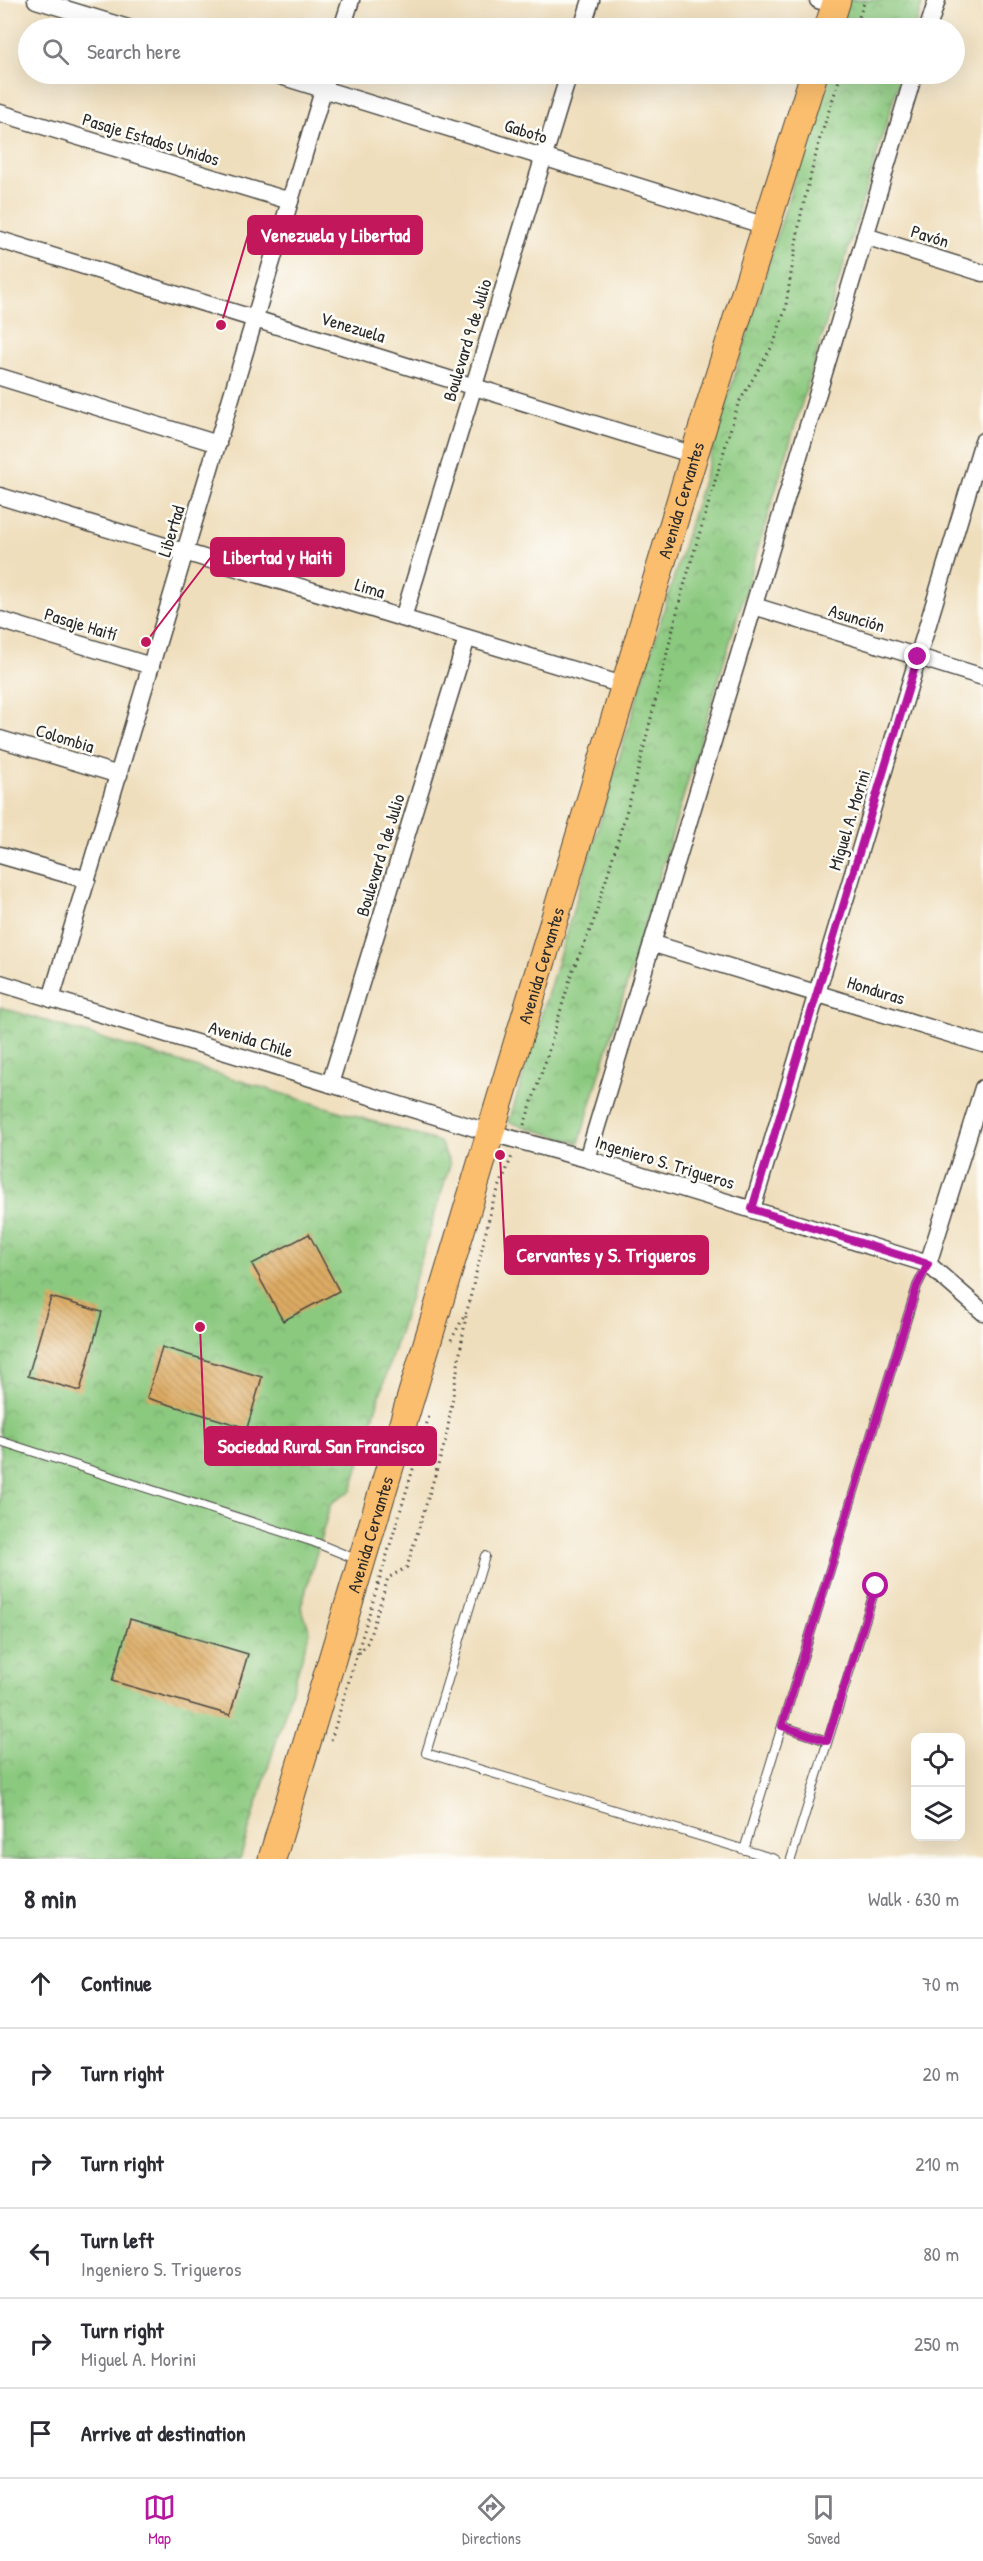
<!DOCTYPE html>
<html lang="en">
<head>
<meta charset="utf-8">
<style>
  :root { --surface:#fff; --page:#f2f2f3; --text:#2b2b33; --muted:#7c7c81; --line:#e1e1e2; --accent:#b5179e }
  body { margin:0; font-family:"Patrick Hand",sans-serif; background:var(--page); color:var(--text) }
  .controls { position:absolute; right:18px; bottom:18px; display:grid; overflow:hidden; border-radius:12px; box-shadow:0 6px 24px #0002 }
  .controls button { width:54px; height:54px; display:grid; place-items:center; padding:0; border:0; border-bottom:2px solid var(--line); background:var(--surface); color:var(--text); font:30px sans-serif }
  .stop { position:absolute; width:18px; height:18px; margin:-14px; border:4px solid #b5179e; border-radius:50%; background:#fff }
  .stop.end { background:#b5179e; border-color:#fff; box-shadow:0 2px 6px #0008 }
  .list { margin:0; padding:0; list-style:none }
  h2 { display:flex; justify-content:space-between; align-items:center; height:78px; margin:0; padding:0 24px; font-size:26px }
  h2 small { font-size:20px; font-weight:400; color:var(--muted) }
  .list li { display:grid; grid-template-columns:39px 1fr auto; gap:18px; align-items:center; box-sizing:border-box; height:90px; padding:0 24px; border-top:2px solid var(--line) }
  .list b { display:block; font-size:22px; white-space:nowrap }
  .list p { margin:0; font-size:20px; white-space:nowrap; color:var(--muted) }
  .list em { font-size:20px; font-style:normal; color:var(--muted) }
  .icon { flex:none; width:33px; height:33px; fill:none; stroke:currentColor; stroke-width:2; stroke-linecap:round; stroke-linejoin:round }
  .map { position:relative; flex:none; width:983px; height:1859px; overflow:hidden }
  .search { position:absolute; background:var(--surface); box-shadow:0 6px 24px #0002; left:18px; right:18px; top:18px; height:66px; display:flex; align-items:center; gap:15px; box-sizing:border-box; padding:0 21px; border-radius:33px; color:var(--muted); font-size:22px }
  .sheet { height:618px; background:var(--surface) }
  nav { display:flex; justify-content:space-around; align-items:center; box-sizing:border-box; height:84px; border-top:2px solid var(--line); background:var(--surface); font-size:16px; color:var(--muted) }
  nav a { display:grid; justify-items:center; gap:3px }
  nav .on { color:var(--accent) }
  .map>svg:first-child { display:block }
</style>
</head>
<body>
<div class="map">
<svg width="983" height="1859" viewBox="0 0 983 1859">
  <defs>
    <pattern id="park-crowns" width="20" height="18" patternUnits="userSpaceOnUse" patternTransform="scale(1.5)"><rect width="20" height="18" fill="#8bc97f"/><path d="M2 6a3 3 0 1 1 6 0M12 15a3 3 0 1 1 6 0" fill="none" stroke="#72a368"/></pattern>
    <pattern id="building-back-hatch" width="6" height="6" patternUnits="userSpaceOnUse" patternTransform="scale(1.5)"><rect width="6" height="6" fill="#deac64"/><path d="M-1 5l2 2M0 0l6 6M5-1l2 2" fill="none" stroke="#b48c53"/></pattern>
  </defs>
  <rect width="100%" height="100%" fill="#fdfcf7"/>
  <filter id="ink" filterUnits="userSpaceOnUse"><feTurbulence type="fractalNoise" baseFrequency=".0167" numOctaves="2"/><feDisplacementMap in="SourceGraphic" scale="12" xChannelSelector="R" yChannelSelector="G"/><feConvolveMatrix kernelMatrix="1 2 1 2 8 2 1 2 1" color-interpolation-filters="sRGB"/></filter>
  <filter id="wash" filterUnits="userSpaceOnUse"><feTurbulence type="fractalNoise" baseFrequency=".008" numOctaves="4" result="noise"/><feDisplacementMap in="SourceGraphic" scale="24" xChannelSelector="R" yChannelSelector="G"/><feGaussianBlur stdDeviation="1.35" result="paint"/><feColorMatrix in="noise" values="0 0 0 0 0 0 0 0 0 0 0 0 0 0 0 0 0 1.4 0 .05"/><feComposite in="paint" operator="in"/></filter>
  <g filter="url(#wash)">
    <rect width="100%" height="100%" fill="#efdebc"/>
    <g fill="url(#park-crowns)" stroke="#5b7a55" stroke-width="1.5">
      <path d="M848,0H923L915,28H839Z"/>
      <path d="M826,74H901L579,1143L509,1122Z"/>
      <path d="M0,1007L440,1142L450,1164L351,1491L331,1503L301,1607L310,1631L240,1859H0Z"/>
    </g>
    <g id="blocks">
      <g fill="url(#building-back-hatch)">
        <path d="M309,1234L339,1291L283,1321L252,1264Z"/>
        <path d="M51,1297L102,1312L80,1391L28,1376Z"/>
        <path d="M162,1347L262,1377L247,1428L147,1398Z"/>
        <path d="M130,1619L248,1654L230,1715L112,1681Z"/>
      </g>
    </g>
  </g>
  <g filter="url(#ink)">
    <use href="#blocks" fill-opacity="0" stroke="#484641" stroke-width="1.5"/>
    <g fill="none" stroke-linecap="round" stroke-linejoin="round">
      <g stroke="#484641" stroke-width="10">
        <g id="lane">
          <path d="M0,1441L314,1542L358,1560"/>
          <path d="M485,1556L426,1753L775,1859"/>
          <path d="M782,1726L827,1741"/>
          <path d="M744,1850L917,1286L928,1264"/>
          <path d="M791,1859L876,1586"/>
        </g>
      </g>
      <g stroke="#484641" stroke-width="19">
        <g id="street">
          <path d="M36,0L128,28"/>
          <path d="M818,0L836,5"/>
          <path d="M342,28L351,0"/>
          <path d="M582,28L591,0"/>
          <path d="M928,28L937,0"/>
          <path d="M274,74L766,226"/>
          <path d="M0,113L290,201"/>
          <path d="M865,236L983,273"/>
          <path d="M0,240L694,455"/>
          <path d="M0,377L218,444"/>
          <path d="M0,496L626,686"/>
          <path d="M754,606L983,677"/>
          <path d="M403,618L569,74"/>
          <path d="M0,620L151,666"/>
          <path d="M0,739L119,775"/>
          <path d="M0,855L87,880"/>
          <path d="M654,944L983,1044"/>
          <path d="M0,983L491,1133L587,1159L928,1264L983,1312"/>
          <path d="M51,999L328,74"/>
          <path d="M330,1084L467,638"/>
          <path d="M587,1159L914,74"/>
          <path d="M752,1209L983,441"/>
          <path d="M928,1264L983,1088"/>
        </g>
      </g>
      <g stroke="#484641" stroke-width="29">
        <g id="primary">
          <path d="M828,28L837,0"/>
          <path id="s1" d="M272,1859L694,455L814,74"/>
        </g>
      </g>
      <g stroke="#484641" stroke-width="3" stroke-dasharray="1.5 4.5" stroke-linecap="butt">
        <path d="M855,28L865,0"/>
        <path d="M524,1125L545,1063L572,972L593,923L635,783L681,596L738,404L774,343L785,310L801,214L820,138L841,74"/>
        <path d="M451,1340L467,1311L493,1202L513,1154"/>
        <path d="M359,1653L368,1642L388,1578L407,1567L446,1439L466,1316"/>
        <path d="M331,1740L430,1413"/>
      </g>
      <use href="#lane" stroke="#fff" stroke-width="8"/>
      <use href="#street" stroke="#fff" stroke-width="16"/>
      <use href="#primary" stroke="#fbbe6e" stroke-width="27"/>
    </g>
  </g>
  <g fill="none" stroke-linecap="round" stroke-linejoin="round" filter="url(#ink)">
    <path stroke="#b5179e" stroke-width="8" d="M876,1586L827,1741L782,1726L917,1286L928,1264L752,1209L918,657"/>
  </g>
  <g text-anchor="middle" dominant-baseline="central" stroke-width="5" stroke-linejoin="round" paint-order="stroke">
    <g font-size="18" fill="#2b2b2b" stroke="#fdfcf7">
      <text transform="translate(526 131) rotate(17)">Gaboto</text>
      <text transform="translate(151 139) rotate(17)">Pasaje Estados Unidos</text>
      <text transform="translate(930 236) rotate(17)">Pavón</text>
      <text transform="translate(353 327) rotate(17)">Venezuela</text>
      <text transform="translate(467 340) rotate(-73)">Boulevard 9 de Julio</text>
      <text stroke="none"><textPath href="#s1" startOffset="1419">Avenida Cervantes</textPath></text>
      <text transform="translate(171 531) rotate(-73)">Libertad</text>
      <text transform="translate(370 588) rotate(17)">Lima</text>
      <text transform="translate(857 618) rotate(17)">Asunción</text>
      <text transform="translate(81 624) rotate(17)">Pasaje Haití</text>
      <text transform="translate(65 738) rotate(17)">Colombia</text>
      <text transform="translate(849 820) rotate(-73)">Miguel A. Morini</text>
      <text transform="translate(380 855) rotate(-73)">Boulevard 9 de Julio</text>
      <text stroke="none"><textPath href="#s1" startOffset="933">Avenida Cervantes</textPath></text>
      <text transform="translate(876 990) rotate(17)">Honduras</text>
      <text transform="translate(251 1039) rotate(17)">Avenida Chile</text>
      <text transform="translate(665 1162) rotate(17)">Ingeniero S. Trigueros</text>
      <text stroke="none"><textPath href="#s1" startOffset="339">Avenida Cervantes</textPath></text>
    </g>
  </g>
  <path fill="none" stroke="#c2185b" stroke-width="2" d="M221 325L248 235M146 642L211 557M500 1155L505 1255M200 1327L205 1446"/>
  <g fill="#c2185b" stroke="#fdfcf7" stroke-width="2">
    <circle cx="221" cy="325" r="6"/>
    <circle cx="146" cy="642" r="6"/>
    <circle cx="500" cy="1155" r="6"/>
    <circle cx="200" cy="1327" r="6"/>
  </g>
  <g fill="#c2185b" stroke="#c2185b" stroke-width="2">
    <rect x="248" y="216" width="174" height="38" rx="6"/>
    <rect x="211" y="538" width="133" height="38" rx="6"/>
    <rect x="505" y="1236" width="203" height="38" rx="6"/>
    <rect x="205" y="1427" width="231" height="38" rx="6"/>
  </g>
  <g font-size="20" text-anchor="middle" font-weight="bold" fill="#fff">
    <text x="335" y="242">Venezuela y Libertad</text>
    <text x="278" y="564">Libertad y Haiti</text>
    <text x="606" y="1262">Cervantes y S. Trigueros</text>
    <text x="321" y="1453">Sociedad Rural San Francisco</text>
  </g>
</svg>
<div class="controls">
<button><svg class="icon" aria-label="locate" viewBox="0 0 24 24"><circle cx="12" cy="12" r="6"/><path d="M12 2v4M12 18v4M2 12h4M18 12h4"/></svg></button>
<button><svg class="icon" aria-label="layers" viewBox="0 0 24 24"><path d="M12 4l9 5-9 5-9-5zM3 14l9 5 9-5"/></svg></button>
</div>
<div class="stop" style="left:876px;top:1586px"></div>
<div class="stop end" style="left:918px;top:657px"></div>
<div class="search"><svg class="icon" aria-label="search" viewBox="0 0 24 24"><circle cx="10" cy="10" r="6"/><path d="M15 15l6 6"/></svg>Search here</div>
</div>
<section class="sheet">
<h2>8 min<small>Walk · 630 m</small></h2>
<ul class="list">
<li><svg class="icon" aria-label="ahead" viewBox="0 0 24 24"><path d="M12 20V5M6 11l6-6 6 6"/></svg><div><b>Continue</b></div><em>70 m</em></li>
<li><svg class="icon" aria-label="right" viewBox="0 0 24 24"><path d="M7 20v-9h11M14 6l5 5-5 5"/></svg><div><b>Turn right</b></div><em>20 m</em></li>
<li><svg class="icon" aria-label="right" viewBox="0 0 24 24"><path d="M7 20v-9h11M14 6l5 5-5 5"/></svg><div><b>Turn right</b></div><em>210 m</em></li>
<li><svg class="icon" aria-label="left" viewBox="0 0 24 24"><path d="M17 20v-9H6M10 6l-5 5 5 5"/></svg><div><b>Turn left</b><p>Ingeniero S. Trigueros</p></div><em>80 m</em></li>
<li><svg class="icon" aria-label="right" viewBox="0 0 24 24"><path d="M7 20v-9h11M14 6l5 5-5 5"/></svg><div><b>Turn right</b><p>Miguel A. Morini</p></div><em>250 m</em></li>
<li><svg class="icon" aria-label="arrive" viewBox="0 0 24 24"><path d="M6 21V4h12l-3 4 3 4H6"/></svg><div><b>Arrive at destination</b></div></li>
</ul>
</section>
<nav>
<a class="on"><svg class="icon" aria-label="map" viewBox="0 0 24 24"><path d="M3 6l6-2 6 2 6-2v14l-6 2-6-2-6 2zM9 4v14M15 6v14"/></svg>Map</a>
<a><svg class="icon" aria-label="directions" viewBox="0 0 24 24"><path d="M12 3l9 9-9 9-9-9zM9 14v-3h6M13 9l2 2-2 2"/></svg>Directions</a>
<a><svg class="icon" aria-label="saved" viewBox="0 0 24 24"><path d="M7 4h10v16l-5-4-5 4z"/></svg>Saved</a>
</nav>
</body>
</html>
